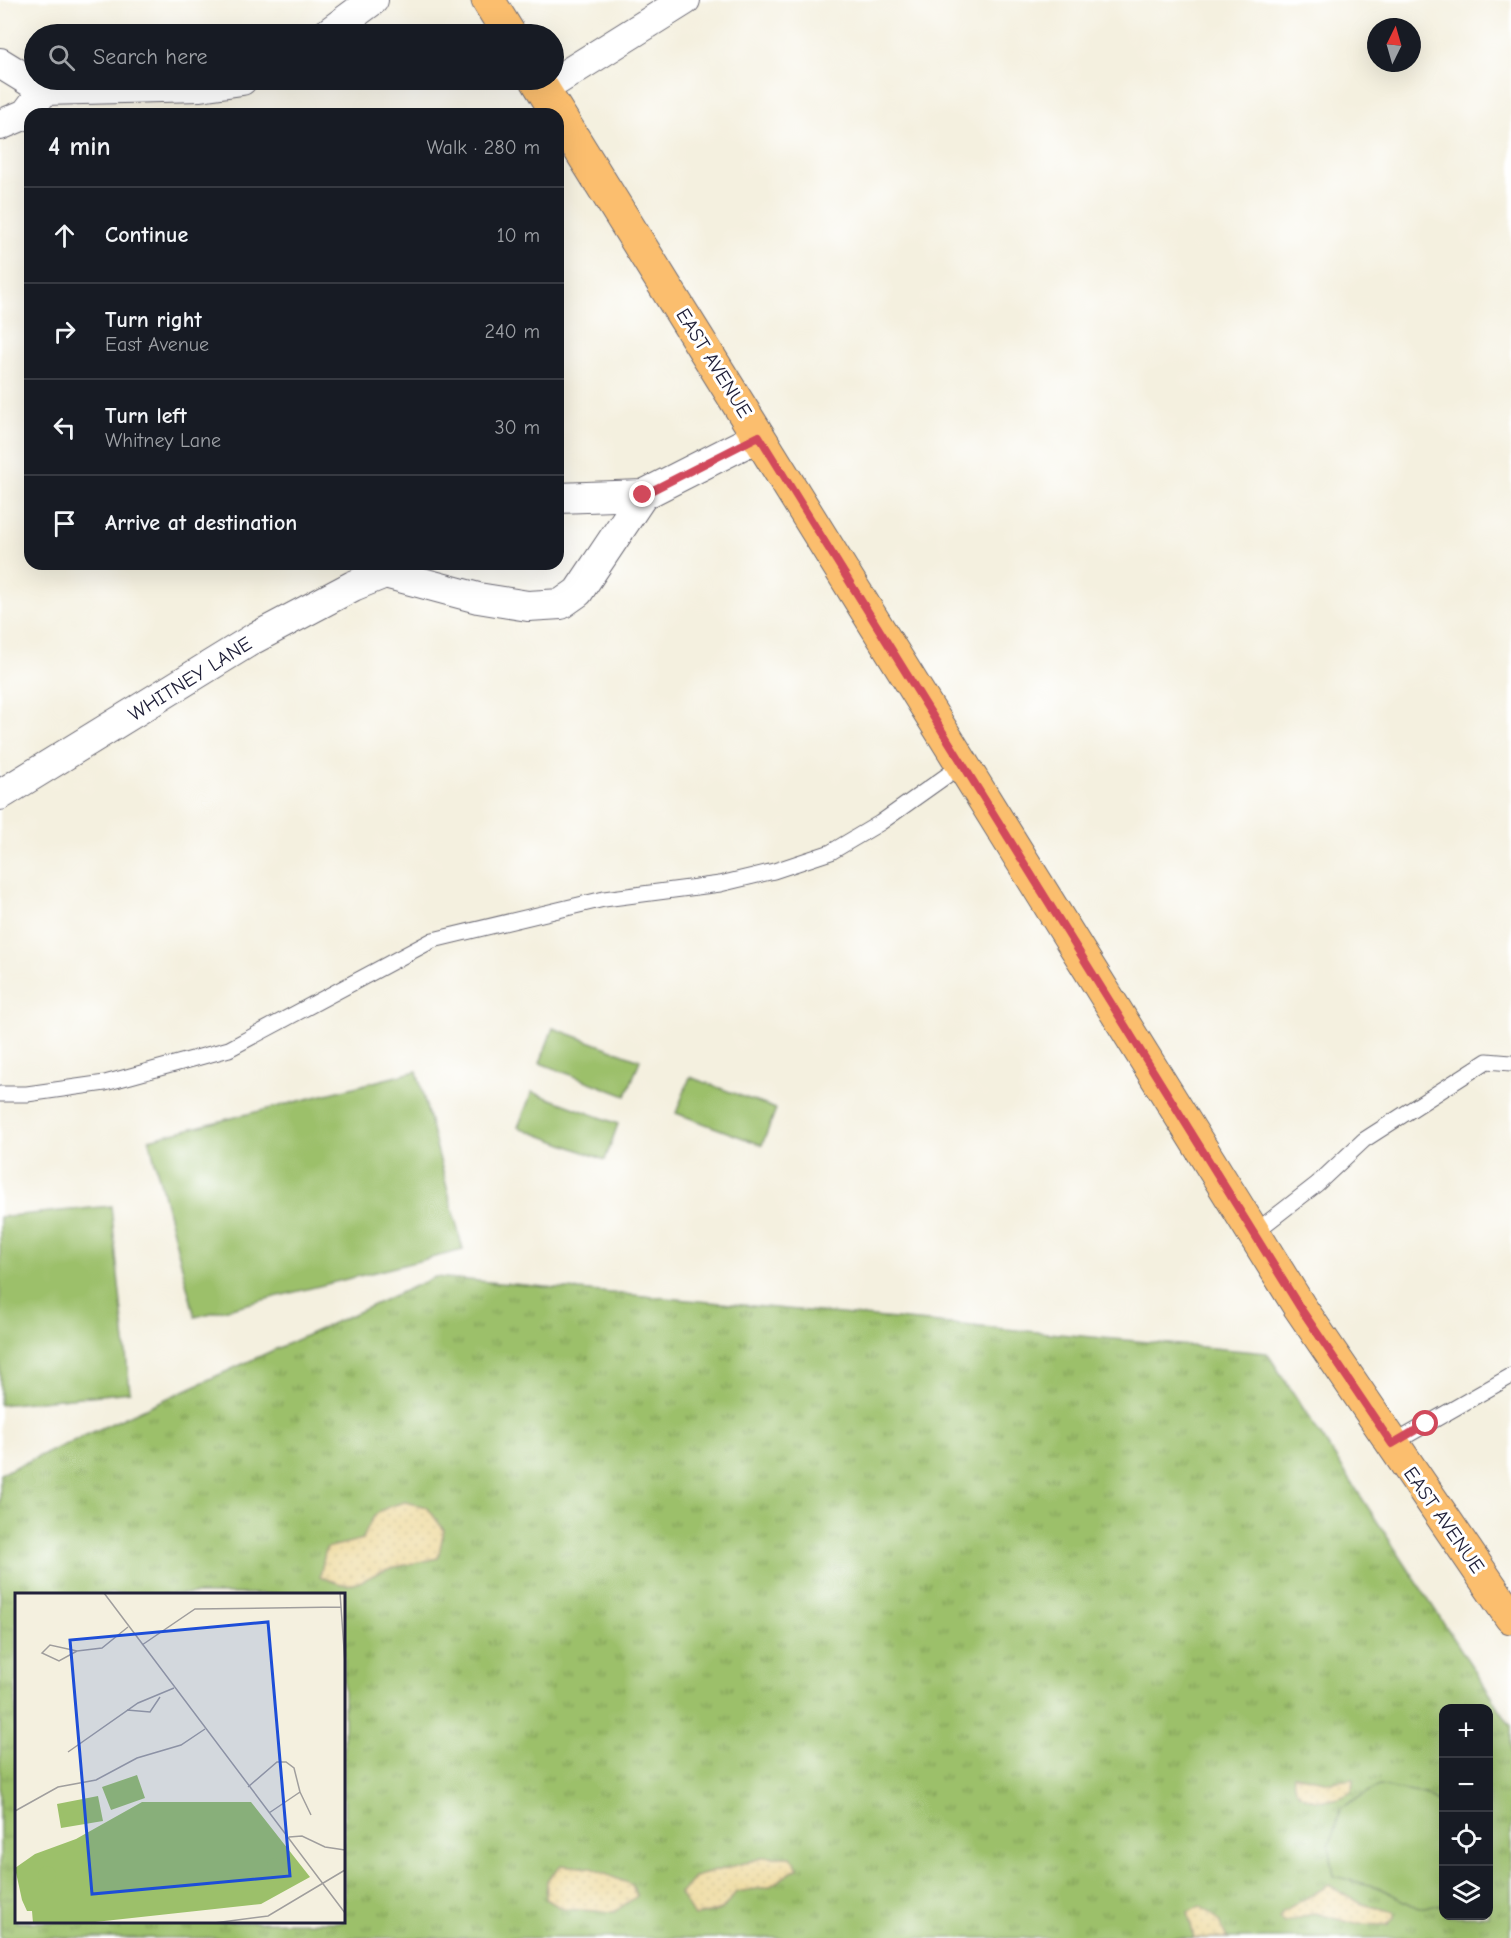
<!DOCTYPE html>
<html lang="en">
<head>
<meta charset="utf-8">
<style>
  :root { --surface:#171b24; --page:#242831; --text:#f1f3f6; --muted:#9ea1a6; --line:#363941 }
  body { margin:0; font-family:"Comic Neue",sans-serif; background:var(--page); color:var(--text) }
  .controls { position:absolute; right:18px; bottom:18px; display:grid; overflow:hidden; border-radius:12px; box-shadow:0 6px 24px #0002 }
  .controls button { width:54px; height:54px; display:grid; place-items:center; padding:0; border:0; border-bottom:2px solid var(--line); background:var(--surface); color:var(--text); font:30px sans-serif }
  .compass { position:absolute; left:1367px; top:18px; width:54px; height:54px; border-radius:50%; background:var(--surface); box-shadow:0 6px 24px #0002; rotate:5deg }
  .stop { position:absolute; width:18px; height:18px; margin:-14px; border:4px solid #d1495b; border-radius:50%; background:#fff }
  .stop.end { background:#d1495b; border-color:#fff; box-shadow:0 2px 6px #0008 }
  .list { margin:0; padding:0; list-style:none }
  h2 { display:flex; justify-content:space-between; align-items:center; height:78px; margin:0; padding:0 24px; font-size:26px }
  h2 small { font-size:20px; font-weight:400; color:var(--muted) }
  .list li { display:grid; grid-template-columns:39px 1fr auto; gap:18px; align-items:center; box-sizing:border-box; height:96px; padding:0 24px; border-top:2px solid var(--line) }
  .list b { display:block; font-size:22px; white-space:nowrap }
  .list p { margin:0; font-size:20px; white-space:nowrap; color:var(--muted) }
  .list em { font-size:20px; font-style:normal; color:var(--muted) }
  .icon { flex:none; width:33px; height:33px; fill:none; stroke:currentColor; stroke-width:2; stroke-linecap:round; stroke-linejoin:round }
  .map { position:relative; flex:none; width:1511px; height:1938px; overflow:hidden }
  .search { position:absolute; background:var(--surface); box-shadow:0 6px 24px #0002; left:24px; top:24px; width:540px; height:66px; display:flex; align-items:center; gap:15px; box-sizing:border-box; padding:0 21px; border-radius:33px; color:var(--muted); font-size:22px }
  .panel { position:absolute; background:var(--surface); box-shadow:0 6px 24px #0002; left:24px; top:108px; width:540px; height:462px; border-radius:18px }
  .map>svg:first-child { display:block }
</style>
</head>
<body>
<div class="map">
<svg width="1511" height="1938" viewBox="0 0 1511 1938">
  <defs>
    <pattern id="grass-tufts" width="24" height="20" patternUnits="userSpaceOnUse" patternTransform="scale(1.5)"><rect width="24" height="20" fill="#9cc06a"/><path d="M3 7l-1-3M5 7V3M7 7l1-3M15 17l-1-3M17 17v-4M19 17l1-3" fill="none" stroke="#7f9c58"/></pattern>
    <pattern id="sand-dots" width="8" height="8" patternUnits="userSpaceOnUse" patternTransform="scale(1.5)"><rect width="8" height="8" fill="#eeda9e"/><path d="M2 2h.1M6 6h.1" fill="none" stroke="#ccbb89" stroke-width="1.8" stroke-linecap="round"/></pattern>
  </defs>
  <rect width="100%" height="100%" fill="#fff"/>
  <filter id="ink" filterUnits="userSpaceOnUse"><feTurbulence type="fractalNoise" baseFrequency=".0167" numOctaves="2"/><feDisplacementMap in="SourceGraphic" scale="12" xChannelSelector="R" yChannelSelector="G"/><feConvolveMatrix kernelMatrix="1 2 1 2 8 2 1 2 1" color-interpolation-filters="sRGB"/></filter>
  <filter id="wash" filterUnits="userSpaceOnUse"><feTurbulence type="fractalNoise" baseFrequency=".008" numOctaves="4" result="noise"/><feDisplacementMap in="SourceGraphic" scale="24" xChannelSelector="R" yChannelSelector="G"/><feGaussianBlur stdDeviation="1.35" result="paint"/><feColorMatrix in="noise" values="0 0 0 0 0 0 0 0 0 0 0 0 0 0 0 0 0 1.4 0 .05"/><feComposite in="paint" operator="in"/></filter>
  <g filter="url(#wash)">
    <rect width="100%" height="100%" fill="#f4f0df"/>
    <path fill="url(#grass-tufts)" stroke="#5f7152" stroke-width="1.5" fill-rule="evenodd" d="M435,1277L1267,1353L1511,1726V1938H0V1474ZM16,1594H344V1922H16ZM1444,1708H1488V1916H1444Z"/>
    <g fill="url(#sand-dots)" stroke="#887e6c" stroke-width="1.5">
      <path d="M405,1502L427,1507L444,1530L438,1558C423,1562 407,1564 391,1568C358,1578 358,1595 320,1576L326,1548L363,1539C372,1512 379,1509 405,1502Z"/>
      <path d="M1294,1775L1330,1782L1353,1779L1352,1791C1336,1805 1288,1806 1294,1775Z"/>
      <path d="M765,1857H791L798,1868L769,1887L736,1892L722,1910L694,1916L680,1894L695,1877Z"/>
      <path d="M561,1865L591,1868L632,1885L637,1896L614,1912L563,1909L546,1899L547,1880Z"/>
      <path d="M1329,1885L1359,1903L1394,1912V1918L1387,1925L1355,1924L1315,1913L1284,1923L1279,1918L1283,1911Z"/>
      <path d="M1200,1906L1218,1919L1227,1938H1194L1188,1912Z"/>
    </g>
    <g fill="#9cc06a" stroke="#5f7152" stroke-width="1.5">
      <path d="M553,1028L640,1060L626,1096L540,1063Z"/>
      <path d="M417,1071L463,1250L195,1317L149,1139Z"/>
      <path d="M690,1077L776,1109L762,1145L676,1113Z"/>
      <path d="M532,1092L618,1124L605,1160L518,1127Z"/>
      <path d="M111,1206L130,1392L0,1405V1217Z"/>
      <path d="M1379,1786L1424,1794L1443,1805V1904L1418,1908L1378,1887L1334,1876L1329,1845L1342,1807Z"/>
    </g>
  </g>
  <g filter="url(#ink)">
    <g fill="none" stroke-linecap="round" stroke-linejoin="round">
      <g stroke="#6c6a74" stroke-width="17">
        <g id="lane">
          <path d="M0,1094H27L105,1083L229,1049L433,940L604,899L720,884L774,871L831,852L880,823L963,764"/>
          <path d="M1254,1233L1317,1184L1364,1140L1487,1061L1511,1063"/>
          <path d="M1392,1444L1511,1376"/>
        </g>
      </g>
      <g stroke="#6c6a74" stroke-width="32">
        <g id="street">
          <path d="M327,34L373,0"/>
          <path d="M0,63L44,90L200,86L242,80"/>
          <path d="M543,89L685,0"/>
          <path d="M0,125L26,114L44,90"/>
          <path d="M558,498L643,495L759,436"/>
          <path d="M385,573L478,598L528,606L561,604L578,592L643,495"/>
          <path d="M0,795L253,639L353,586L385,573L396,564"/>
        </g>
      </g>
      <g stroke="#6c6a74" stroke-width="35">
        <g id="primary">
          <path d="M488,0L509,34"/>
          <path d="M537,80L1299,1306L1511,1617"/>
        </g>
      </g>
      <use href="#lane" stroke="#fff" stroke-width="15"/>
      <use href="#street" stroke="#fff" stroke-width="30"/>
      <use href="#primary" stroke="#fbbe6e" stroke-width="33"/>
    </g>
  </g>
  <g fill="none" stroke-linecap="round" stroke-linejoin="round" filter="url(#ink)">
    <path stroke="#d1495b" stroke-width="8" d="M643,495L759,436L1299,1306L1392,1444L1426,1424"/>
  </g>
  <g text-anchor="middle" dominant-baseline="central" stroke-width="6" stroke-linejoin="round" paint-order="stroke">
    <g font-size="20" fill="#22223b" stroke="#fff">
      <text transform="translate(714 363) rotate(58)">EAST AVENUE</text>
      <text transform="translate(190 679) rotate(-32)">WHITNEY LANE</text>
      <text transform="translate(1444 1520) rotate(55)">EAST AVENUE</text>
    </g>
  </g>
  <g transform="translate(15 1593)">
    <rect width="330" height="330" fill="#f4f0df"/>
    <path d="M127,209H236L295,284L246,311L71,330H18L17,318H12L7,307L0,275L20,261L61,246Z" fill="#9cc06a"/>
    <path d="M122,182L130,205L96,217L87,194ZM83,203L88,228L46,235L42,211ZM252 273a8 8 0 1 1 16 0a8 8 0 1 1-16 0ZM23 282a9 9 0 1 1 18 0a9 9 0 1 1-18 0Z" fill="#9cc06a"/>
    <path fill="none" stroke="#a09e9d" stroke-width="1.5" d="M89,0L330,320M325,0L330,70M127,52L180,16L326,14M62,58L44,68L27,60L35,52L62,58L87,55L113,34M112,117L135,119L145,104M53,159L123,110L159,95M233,194L262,169H271L279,175L285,199L254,220M285,199L296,222M0,218L43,194L81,187L122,165L166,152L190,136M274,244L287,243L310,254L330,257M199,330L253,323L330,277"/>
    <path fill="#1d4ed8" fill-opacity="0.15" stroke="#1d4ed8" stroke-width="3" d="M253,29L275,283L77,301L55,47Z"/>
    <rect width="330" height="330" fill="none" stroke="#22223b" stroke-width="3"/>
  </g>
</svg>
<div class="controls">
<button>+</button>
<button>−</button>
<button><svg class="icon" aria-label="locate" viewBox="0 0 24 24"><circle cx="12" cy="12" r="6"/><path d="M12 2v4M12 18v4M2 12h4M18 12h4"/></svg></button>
<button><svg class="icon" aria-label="layers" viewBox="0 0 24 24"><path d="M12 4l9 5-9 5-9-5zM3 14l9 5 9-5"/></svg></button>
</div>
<svg class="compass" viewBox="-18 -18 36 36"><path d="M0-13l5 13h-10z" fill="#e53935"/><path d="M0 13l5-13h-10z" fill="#9ea1a6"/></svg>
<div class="stop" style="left:1426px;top:1424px"></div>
<div class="stop end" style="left:643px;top:495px"></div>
<div class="search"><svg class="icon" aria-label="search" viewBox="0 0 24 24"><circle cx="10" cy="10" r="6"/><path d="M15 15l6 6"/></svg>Search here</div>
<section class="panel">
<h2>4 min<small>Walk · 280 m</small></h2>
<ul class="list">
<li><svg class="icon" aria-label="ahead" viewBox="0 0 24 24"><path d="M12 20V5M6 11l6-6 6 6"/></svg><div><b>Continue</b></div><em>10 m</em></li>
<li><svg class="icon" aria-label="right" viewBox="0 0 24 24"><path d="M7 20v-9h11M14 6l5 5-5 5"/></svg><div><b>Turn right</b><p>East Avenue</p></div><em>240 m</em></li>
<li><svg class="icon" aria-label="left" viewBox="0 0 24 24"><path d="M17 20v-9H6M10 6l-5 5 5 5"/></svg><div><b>Turn left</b><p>Whitney Lane</p></div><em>30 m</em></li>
<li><svg class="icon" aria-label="arrive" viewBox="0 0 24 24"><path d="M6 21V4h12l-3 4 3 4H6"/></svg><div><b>Arrive at destination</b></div></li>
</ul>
</section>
</div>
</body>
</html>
